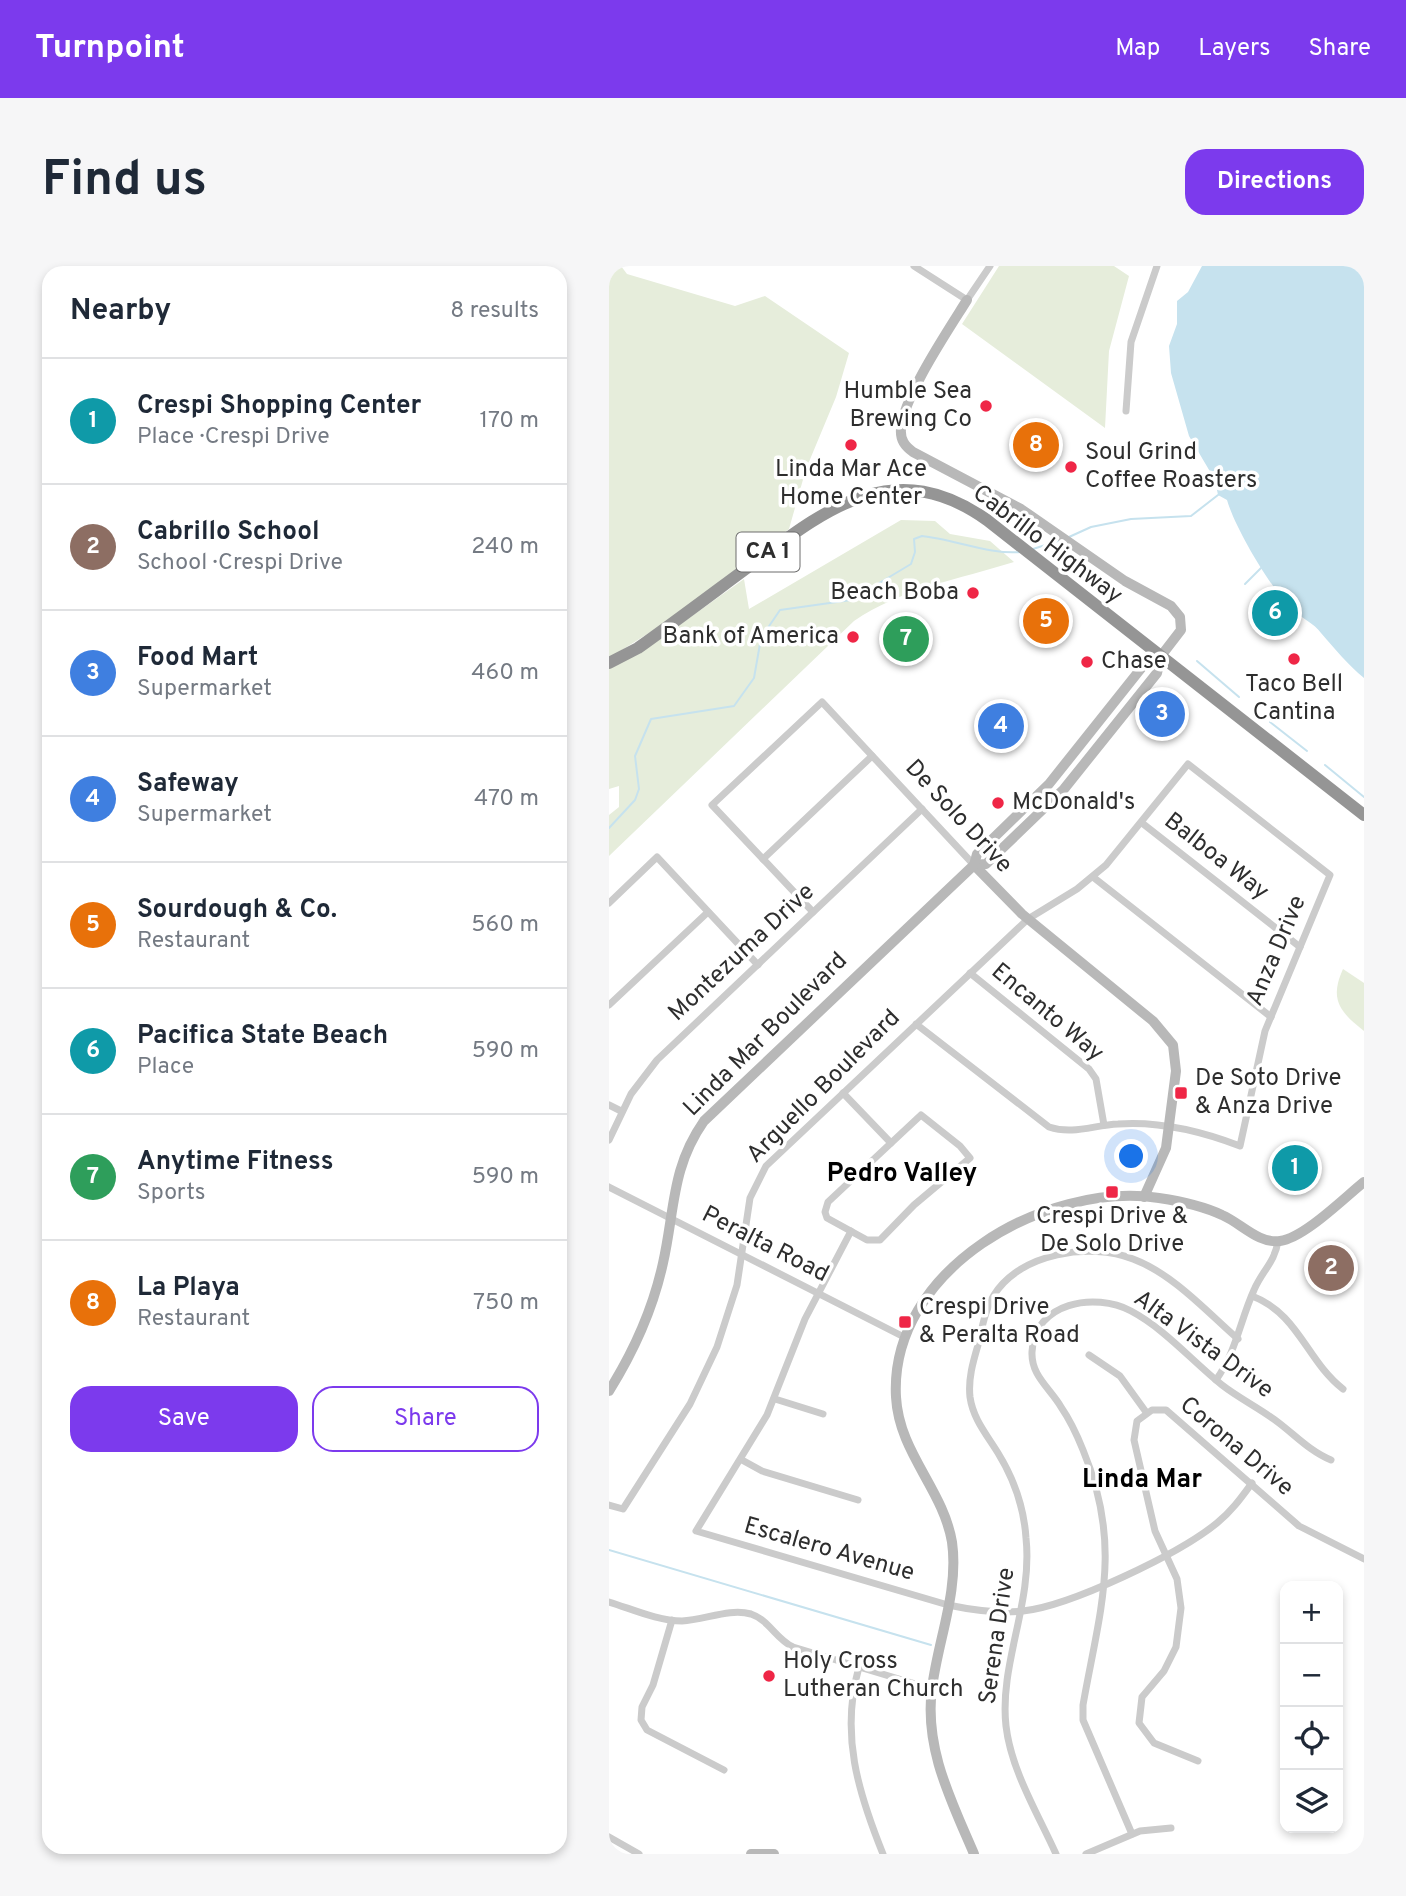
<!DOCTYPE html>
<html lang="en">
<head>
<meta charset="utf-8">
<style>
  :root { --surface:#fff; --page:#f6f6f7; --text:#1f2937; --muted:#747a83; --line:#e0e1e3; --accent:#7c3aed }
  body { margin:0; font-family:Overpass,sans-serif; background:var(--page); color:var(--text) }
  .controls { position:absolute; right:21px; bottom:21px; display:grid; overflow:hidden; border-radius:14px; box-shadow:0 4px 10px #0003 }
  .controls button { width:63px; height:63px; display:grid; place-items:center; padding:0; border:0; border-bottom:2px solid var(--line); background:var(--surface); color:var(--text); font:35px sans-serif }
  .you { position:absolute; left:523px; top:891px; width:24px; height:24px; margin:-18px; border:5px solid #fff; border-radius:50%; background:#1a73e8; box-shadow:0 0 0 10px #1a73e833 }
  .badge { display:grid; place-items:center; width:46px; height:46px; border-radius:50%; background:var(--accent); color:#fff; font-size:23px; font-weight:700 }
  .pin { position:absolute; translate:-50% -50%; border:4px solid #fff; box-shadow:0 2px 7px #0006 }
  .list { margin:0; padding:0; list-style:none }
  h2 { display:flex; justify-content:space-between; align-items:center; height:91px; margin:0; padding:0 28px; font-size:30px }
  h2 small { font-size:23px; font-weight:400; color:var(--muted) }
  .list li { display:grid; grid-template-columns:46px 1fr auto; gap:21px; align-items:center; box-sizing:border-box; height:126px; padding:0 28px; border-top:2px solid var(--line) }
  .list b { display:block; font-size:26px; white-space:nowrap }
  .list p { margin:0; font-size:23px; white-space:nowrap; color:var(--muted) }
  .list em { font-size:23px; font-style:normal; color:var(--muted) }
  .actions { display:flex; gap:14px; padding:21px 28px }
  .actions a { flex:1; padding:16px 0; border:2px solid var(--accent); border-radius:21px; text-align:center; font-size:24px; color:var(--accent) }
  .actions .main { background:var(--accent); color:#fff }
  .icon { flex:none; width:38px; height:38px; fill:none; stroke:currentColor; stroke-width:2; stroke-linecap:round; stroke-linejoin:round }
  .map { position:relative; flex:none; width:755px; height:1588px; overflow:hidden; border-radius:21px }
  header { display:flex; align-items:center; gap:42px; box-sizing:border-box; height:98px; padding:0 35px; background:var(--accent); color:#fff }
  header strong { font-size:33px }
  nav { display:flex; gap:38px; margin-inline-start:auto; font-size:24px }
  .intro { display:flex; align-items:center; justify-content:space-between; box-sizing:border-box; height:168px; padding:0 42px }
  h1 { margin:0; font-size:49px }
  .button { padding:18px 32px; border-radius:21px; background:var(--accent); color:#fff; font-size:24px; font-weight:700 }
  main { display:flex; gap:42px; padding:0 42px }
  aside { flex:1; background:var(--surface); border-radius:21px; box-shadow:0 4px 10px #0003 }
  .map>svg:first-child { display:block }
</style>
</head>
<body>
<header>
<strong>Turnpoint</strong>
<nav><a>Map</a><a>Layers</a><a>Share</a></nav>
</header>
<div class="intro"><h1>Find us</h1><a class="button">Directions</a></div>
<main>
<aside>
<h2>Nearby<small>8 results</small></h2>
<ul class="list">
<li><span class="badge" style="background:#0f9aa8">1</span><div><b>Crespi Shopping Center</b><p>Place · Crespi Drive</p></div><em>170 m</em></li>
<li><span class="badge" style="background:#8d6e63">2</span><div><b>Cabrillo School</b><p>School · Crespi Drive</p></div><em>240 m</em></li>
<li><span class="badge" style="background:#3f7fe0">3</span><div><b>Food Mart</b><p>Supermarket</p></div><em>460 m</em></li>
<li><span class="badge" style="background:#3f7fe0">4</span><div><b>Safeway</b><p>Supermarket</p></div><em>470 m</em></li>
<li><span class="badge" style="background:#e8710a">5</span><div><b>Sourdough &amp; Co.</b><p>Restaurant</p></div><em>560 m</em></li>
<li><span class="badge" style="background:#0f9aa8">6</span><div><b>Pacifica State Beach</b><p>Place</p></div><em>590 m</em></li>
<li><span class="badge" style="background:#2e9e5b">7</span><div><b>Anytime Fitness</b><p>Sports</p></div><em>590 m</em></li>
<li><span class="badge" style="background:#e8710a">8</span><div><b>La Playa</b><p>Restaurant</p></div><em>750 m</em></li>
</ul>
<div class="actions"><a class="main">Save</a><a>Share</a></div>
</aside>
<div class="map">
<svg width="755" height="1588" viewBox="0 0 755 1588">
  <rect width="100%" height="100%" fill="#fff"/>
  <g fill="#e6eddb">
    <path d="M0,0H12L18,8L126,40L156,30L240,87L227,131L197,203L180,263L59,355L0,392Z"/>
    <path d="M390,0H505L520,10L500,85L496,162L353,58Z"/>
    <path d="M292,254L326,255L341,268L381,275L405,296C351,313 291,323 245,355L0,590V549L10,541V520L0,523V402L62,365L135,313L140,343Z"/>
    <path d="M734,703L755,717V765C731,746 720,734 734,703Z"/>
  </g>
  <path fill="#c6e2ee" d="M593,0H755V412C738,398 726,383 712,367C705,357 692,352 683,343C662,323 626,262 618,234L609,229L606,214L580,170L562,107L560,80L568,58V35L579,26Z"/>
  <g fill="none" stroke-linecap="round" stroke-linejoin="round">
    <g stroke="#c6e2ee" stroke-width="2">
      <path d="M460,271L482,261L522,253L582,250L609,229"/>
      <path d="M424,283L452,274"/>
      <path d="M636,318L652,302"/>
      <path d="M588,395L630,431"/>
      <path d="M661,456L698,485"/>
      <path d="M716,499L755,531"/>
      <path d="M0,562L26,534L30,523L26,490L42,453L125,440L145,412L152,372L171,344L242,334L302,298L306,286L305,273L313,270C343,273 383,289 411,286"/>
      <path d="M0,1284L322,1379"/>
    </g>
    <g stroke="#cbcbcb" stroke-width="7">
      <path d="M305,0L358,34L381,0"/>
      <path d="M517,145L522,76L548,0"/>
      <path d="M533,557L691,681"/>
      <path d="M154,593L263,490"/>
      <path d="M484,611L662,751"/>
      <path d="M0,637L48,591L149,699"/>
      <path d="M204,646L103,539L213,436L365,599"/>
      <path d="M361,707L480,803L487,813L495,859"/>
      <path d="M0,739L99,646"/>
      <path d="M234,827L282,877"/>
      <path d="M0,839L12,845"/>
      <path d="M312,849L351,880L361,892L305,939L271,974H258L218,952L216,946L219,936Z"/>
      <path d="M0,874L22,828L48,794L313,543"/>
      <path d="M0,921L295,1071"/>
      <path d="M242,965L196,1053L158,1149L87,1265L339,1339C363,1344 389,1348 414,1345C461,1340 570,1288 608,1257C622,1246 632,1232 643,1217"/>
      <path d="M643,1030C690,1048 697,1094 734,1123"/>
      <path d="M480,1089L511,1110L537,1146"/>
      <path d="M607,1114C627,1086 631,1055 645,1024C653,1005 666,996 669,975"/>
      <path d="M166,1133L214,1148"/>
      <path d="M133,1194L153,1205L249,1234"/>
      <path d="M0,1239L14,1243L81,1138L108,1081L128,1019L141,932L157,900L419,653L468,623L497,599L579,498L721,609L656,765L631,880C592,865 551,855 509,858C485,859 464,869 440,861L307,758"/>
      <path d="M0,1336C23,1343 49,1355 73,1355C96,1354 120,1342 142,1348C160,1354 167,1373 184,1381L323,1423"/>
      <path d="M63,1354L44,1419L33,1441L32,1454L38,1464L115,1504"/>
      <path d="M250,1401C231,1468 249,1526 274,1588"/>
      <path d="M589,1495L545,1477L530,1457L533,1431L555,1405L567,1381L572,1342L568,1313L546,1265L525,1174L528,1155L543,1144H557L690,1260L755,1293"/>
      <path d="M523,1568L474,1454V1439C491,1343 514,1280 474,1184C468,1169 461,1154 452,1141C441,1122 422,1110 423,1086C425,1036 486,1026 522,1045C556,1063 583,1095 613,1119C631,1133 652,1143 670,1157C687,1170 702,1186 722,1194"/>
      <path d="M0,1571L30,1588"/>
      <path d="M447,1588C429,1548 402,1504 397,1460C390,1398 424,1337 417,1272C415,1242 405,1213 389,1187C378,1169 364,1153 361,1131C359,1113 364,1096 369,1079C373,1062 376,1044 385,1029C411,987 481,976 524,993C564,1008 597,1045 629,1073"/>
      <path d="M477,1588L531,1565L562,1562"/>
    </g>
    <g stroke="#b8b8b8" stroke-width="10">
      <path d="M365,599L413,648L544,755L564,779L567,805L557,882L535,931"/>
      <path d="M365,599L377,598L455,523L548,407L552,390"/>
      <path d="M0,1125C25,1085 44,1043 54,997C66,944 62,902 95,855L365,599L368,588L440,518L534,400L552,390L572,364L571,351L562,340L516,315L412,243L304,186C296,180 291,174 292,163C294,131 340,63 358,34"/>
      <path d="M142,1588H165"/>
      <path d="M365,1588C342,1534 315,1482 323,1422C329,1374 350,1325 343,1276C334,1223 290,1187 287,1131C280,1004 436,915 550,932C570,935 594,940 613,949C632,957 649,978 671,975C695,972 735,932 755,916"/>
    </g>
    <path stroke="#959595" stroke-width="12" d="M0,397L29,382C67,355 104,327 142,299C217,243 285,188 378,254L755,549"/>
  </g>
  <g fill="#ef2646" stroke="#fff" stroke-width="2.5">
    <circle cx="377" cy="140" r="7"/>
    <circle cx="242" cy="179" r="7"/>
    <circle cx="462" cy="201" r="7"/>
    <circle cx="364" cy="327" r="7"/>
    <circle cx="244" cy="371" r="7"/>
    <circle cx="685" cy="393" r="7"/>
    <circle cx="478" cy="396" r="7"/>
    <circle cx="389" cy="537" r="7"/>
    <rect x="565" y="820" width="14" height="14" rx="3.5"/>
    <rect x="496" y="919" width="14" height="14" rx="3.5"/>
    <rect x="289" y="1049" width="14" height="14" rx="3.5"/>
    <circle cx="160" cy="1410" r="7"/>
  </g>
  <g text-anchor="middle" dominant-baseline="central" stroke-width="7" stroke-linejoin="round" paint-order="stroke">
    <rect fill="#fff" stroke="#6d6d6d" stroke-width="2" x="127.5" y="266.5" width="63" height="39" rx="5"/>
    <g font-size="23" font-weight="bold" fill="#2e2e2e">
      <text x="159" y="286">CA 1</text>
    </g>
    <g font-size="24" fill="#2e2e2e" stroke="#fff" text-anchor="start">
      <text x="363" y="126" text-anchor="end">Humble Sea<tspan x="363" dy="28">Brewing Co</tspan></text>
      <text x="476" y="187">Soul Grind<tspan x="476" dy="28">Coffee Roasters</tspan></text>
      <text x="242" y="204" text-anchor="middle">Linda Mar Ace<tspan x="242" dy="28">Home Center</tspan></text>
      <text x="350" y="327" text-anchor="end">Beach Boba</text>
      <text x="230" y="371" text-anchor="end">Bank of America</text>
      <text x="492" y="396">Chase</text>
      <text x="685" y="419" text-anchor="middle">Taco Bell<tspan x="685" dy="28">Cantina</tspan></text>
      <text x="403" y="537">McDonald's</text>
      <text x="586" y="813">De Soto Drive<tspan x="586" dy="28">&amp; Anza Drive</tspan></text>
      <text x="503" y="951" text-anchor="middle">Crespi Drive &amp;<tspan x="503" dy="28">De Solo Drive</tspan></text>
      <text x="310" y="1042">Crespi Drive<tspan x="310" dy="28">&amp; Peralta Road</tspan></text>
      <text x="174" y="1396">Holy Cross<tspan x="174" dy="28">Lutheran Church</tspan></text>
    </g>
    <g font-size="24" fill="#2e2e2e" stroke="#fff">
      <text transform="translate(438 279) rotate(37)">Cabrillo Highway</text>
      <text transform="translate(349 551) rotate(47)">De Solo Drive</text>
      <text transform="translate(607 591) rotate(38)">Balboa Way</text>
      <text transform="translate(668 685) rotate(-67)">Anza Drive</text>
      <text transform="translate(133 687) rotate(-43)">Montezuma Drive</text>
      <text transform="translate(438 747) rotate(40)">Encanto Way</text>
      <text transform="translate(157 769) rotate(-45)">Linda Mar Boulevard</text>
      <text transform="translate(215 821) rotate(-45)">Arguello Boulevard</text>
      <text transform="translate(156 979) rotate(27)">Peralta Road</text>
      <text transform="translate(594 1079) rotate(36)">Alta Vista Drive</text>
      <text transform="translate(627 1181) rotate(40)">Corona Drive</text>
      <text transform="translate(220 1284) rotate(16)">Escalero Avenue</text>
      <text transform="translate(389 1370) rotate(-82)">Serena Drive</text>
    </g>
    <g font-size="26" font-weight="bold" fill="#000" stroke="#fff">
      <text x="293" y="908">Pedro Valley</text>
      <text x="533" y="1214">Linda Mar</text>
    </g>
  </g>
</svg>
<div class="controls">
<button>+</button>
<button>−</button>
<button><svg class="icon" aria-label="locate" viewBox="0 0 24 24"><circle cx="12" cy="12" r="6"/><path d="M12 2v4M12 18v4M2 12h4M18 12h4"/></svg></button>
<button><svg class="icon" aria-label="layers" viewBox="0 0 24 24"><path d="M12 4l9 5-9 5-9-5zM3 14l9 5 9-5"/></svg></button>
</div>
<div class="you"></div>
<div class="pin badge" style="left:686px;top:902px;background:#0f9aa8">1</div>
<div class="pin badge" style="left:722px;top:1002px;background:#8d6e63">2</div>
<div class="pin badge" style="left:553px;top:448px;background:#3f7fe0">3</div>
<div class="pin badge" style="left:392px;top:460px;background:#3f7fe0">4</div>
<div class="pin badge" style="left:437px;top:355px;background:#e8710a">5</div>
<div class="pin badge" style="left:666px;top:347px;background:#0f9aa8">6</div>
<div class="pin badge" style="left:297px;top:373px;background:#2e9e5b">7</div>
<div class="pin badge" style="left:427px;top:179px;background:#e8710a">8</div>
</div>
</main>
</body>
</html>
